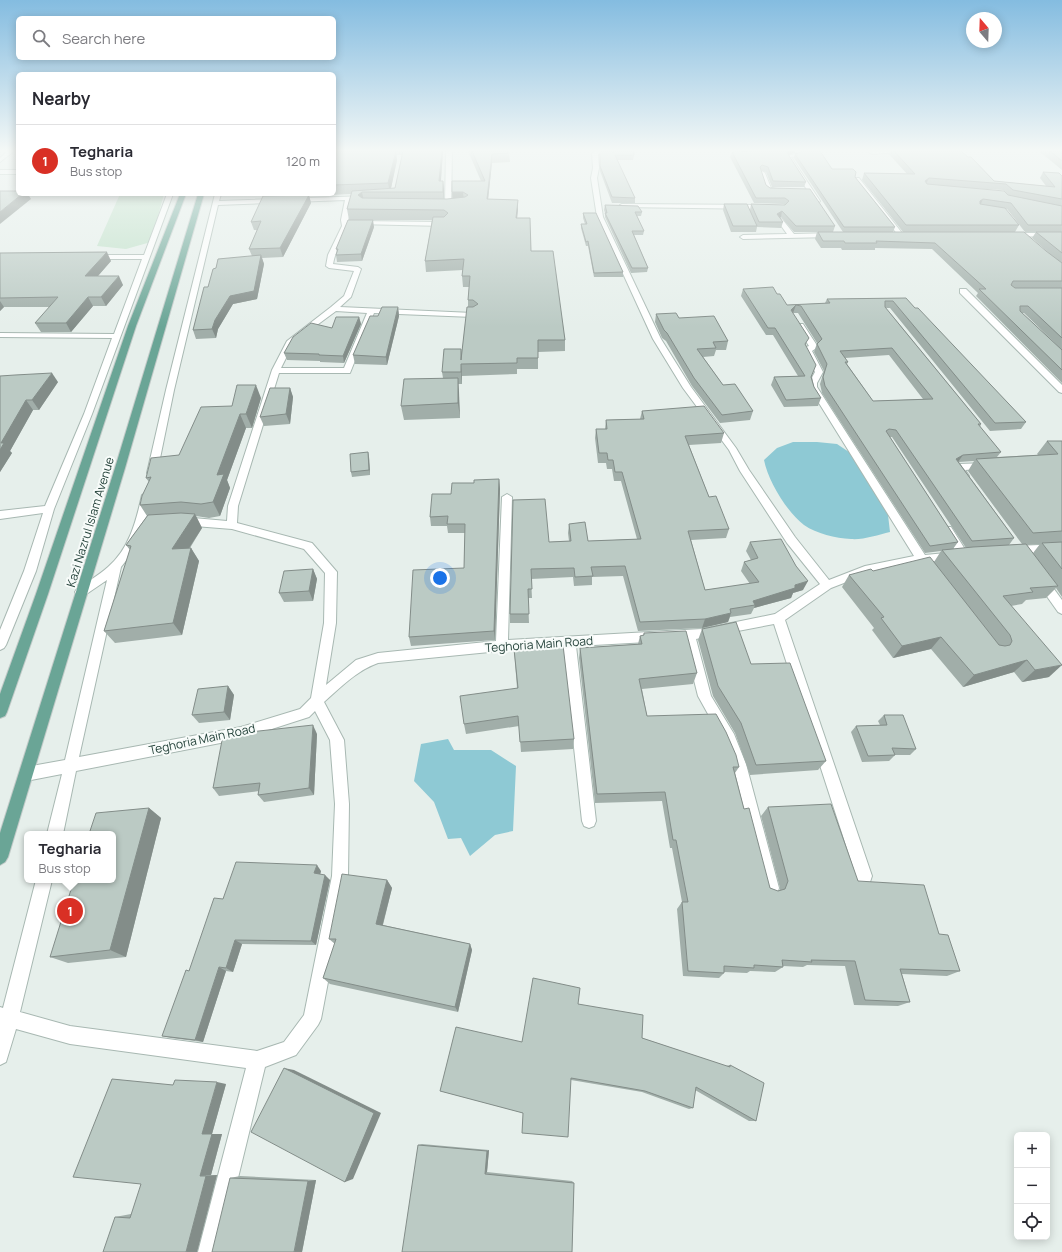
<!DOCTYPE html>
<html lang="en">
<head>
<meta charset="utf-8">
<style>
  :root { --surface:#fff; --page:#f2f2f3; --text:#2b2b33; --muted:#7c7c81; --line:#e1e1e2; --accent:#d93025 }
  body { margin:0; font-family:Manrope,sans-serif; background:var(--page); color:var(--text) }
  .controls { position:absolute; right:12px; bottom:12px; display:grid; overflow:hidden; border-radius:6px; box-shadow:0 2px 10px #0003 }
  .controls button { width:36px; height:36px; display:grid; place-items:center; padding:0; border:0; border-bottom:1px solid var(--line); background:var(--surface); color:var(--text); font:20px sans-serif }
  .compass { position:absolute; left:966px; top:12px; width:36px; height:36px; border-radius:50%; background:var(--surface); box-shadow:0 2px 10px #0003; rotate:341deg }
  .you { position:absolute; left:440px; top:578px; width:14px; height:14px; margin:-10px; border:3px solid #fff; border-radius:50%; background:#1a73e8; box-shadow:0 0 0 6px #1a73e833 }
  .badge { display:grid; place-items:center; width:26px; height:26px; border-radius:50%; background:var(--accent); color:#fff; font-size:13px; font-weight:700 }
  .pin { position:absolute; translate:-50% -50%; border:2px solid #fff; box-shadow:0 1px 4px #0006 }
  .popup { position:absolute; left:24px; top:831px; width:92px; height:52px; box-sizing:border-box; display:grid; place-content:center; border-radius:6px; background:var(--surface); filter:drop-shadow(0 1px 3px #0005); font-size:13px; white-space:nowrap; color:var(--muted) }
  .popup b { font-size:15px; color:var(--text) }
  .popup::after { content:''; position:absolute; left:50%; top:100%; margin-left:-8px; border:8px solid transparent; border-top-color:var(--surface) }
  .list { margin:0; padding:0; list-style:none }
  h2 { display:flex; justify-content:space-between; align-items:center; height:52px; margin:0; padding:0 16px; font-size:17px }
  h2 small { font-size:13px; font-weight:400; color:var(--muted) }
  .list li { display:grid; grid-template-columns:26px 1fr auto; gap:12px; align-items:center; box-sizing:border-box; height:72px; padding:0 16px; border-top:1px solid var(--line) }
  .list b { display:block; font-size:15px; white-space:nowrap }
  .list p { margin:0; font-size:13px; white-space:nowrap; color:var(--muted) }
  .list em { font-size:13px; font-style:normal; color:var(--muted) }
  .icon { flex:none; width:22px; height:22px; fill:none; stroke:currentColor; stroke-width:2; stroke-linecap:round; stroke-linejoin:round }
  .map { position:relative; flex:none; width:1062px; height:1252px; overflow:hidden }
  .search { position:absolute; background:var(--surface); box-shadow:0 2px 10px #0003; left:16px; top:16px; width:320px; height:44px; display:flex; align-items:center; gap:10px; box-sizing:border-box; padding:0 14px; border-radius:6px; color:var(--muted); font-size:15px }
  .panel { position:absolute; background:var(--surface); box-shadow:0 2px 10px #0003; left:16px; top:72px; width:320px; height:124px; border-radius:6px }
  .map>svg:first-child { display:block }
</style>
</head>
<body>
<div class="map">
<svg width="1062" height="1252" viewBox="0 0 1062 1252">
  <rect width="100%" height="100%" fill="#e6efeb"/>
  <path fill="#bfe0c8" d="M120,194H164L151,242L126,249L97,246Z"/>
  <g fill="#8ec9d4">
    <path d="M793,442H817L837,444L855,456L888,515L890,532C878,535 863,540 851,539C835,538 817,534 804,525C787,512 768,481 764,460L777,448Z"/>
    <path d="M448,739L454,750H491L516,766L513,831L495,835L470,856L461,838L448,839L434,802L414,781L421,744Z"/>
  </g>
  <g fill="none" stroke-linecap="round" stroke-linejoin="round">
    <g stroke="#a8b8b2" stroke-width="2">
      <g id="minor">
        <path d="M8,151H14L0,162V158Z"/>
        <path d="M446,151H452L451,206C448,209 440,208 436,207V205L445,204Z"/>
        <path d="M595,151H626L598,154L599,168L597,178L603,217L661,339L691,387L736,448L749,470L795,537L829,580L865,566L914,556L809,387V383L815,372L804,351L806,347L809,346L796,326L800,324H803L818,347L812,351L823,372L817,383V387L925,555L956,552L942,530L943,527H951L968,554L967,557L963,558L958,555L957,558L929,562L931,564L929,567H921L919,563L867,574L831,588L785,620L872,876L870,882L864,884L858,882L856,876L774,624L696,639L711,696L734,734L746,764L779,888L777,894L771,896L765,894L763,888L732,764L723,741L698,696L684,640L576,646L596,821L594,826L589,828L584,826L582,821L563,646L519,649L378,663C356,671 341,687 324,702L344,740L349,804L348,876L321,1019L318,1025L296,1055L265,1067L220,1252H198L246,1068L70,1044L16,1029L6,1062L0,1065V1007L3,1008L36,880H52L20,1012L70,1026L257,1051L284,1042L304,1015L332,876L335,804L330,740L315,711L309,717L241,739L76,771L63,834H47L62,774L26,781L21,779L19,774L21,769L26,767L65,760L107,580L85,595L81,596L77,595L75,592L77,589C87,582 98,576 108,567C129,549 136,522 142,495L147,492L152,495C147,522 139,546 121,567L79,757L241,727L300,709L311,698L324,623L325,573L304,549L232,529L182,525L178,524L177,521L178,518L182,517L227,521L228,506L272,370L287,341L331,307L344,296L354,271L329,268L326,266L328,255L342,226L341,220L345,200L218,205L174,390L157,473L152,476L147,473L166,390L215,194H221L219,201L368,196L369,197L366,199L351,200C351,203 348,226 347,228C342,241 335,251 333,264L358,267L361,269L351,297L340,307L473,313L477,315L473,317L374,313L350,373H279L238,506L237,523L312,543L337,572L336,623L326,685L356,660L378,653L496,641L502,497L507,494L512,497L508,640L702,629L775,614L820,584L787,543L740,471L729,450L683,388L653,339L597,217L591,178L593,168L592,153ZM336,311L367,313L344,368H281L294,342Z"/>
        <path d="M796,151H801L803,155L791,157L820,201L819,202H815L785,156L797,154Z"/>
        <path d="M916,151L872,154L869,152L870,151Z"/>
        <rect x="0" y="170" width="18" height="4"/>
        <path d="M762,171L765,173L771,188L783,190V192L767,191L759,173Z"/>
        <path d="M855,178H859L902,233V235H898L855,180Z"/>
        <path d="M167,194H173L92,414L54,509L36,571L6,645L4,648L0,650V630L24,571L43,513L0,519V511L45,506L84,414L112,338L0,337V333L114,334L142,259H93L90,257L93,255H144Z"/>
        <path d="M622,204L766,205L769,207L766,209L620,207V205Z"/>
        <path d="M780,218L782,219L794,234L833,233L836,235L833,237L743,239L740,237L743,235L787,234L777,220Z"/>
        <path d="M357,221L445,222L448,224L445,226L355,224L354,223Z"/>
        <path d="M1011,233H1062V237L1009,236V234Z"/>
        <path d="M960,289H966L1062,385V393L1059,392L960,293Z"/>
        <path d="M988,463L991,464L993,466L991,468L965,470L969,476L964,479L961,478L953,467L958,464Z"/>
        <path d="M1062,544V552L1015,554L1011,553L1010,550L1011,547L1015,546Z"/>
        <path d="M1042,577L1046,578L1062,600V614L1058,612L1036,581L1038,578Z"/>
      </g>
    </g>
    <g stroke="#c2cac8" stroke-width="2">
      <g id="major">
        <path d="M180,194H186L136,326L48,594L7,712L5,716L0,718V694L36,594L128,326Z"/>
        <path d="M198,194H204L125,468L8,857L5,862L0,865V833L115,468Z"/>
      </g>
    </g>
    <use href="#minor" fill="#fff" fill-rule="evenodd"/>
    <use href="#major" fill="#6aa596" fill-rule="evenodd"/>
  </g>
  <g fill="#a1aea9" fill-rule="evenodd">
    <path d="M334,151H443L441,181H443L444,191V199H452V192L481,181L468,151H509L510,162L492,163L488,199L518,200L517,218L531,251L565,340V351L538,352V369H517V374L462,376V384H458L460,418L404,420L401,406L443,378L442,372L461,349L462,354L468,307V300L469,287H463L462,276L463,270L426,272L425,261L432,220H349L347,209L351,194L309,196L311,203L283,257L262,258L264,264L257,299L233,304L218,329L216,338L196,339L193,330L208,287L216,268L252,256L249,249L257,230H254L251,222L268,196L267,194H334ZM396,155H402L395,188H391L397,160Z"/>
    <path d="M600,151L613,153L635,151L633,160H617L635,198V203H612L600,171Z"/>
    <path d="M757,151H795V153L788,155L806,182L804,187H772L766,172L761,171L766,185L835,226L833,232L1046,251L1051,255L1032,238L1036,232H1040H1025L1007,209H1005L1019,225L1015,232H903L862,180L864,173L907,174L889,154L890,151H961L994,181L1046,186L1040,178L1043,172L1062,176V350L1024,313H1022L1062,350V383L976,296L978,293L932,249L875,248V250H842L841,248H821L815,239L817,232H794L781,217H780L783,222L781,228L757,227L756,232H731L723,210L724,204L750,210L751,204L785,205L783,204L754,203L730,157L732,152ZM965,188L1003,190L1006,193Z"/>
    <path d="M802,151H820L832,169L855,177L895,227L893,232H843L794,158L795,154L803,152Z"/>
    <path d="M1039,151H1062V170Z"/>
    <path d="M605,205L642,212L641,216H637L644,231L643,235H634L648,268L647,272L631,273L605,217V213L604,210Z"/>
    <path d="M583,213L623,272V277H594L588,246H586L581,228V224H585L583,218Z"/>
    <path d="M374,227L362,261L337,262L336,255L337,252L336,249Z"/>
    <path d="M0,253L111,261L98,276L123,285L106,306H93L71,332H41L35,323L50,307H4L0,311Z"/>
    <path d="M743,289L777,294L787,305L825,303L827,299L906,298L915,308L1026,422L1021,429L990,431L890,308H886L981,424L980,427L1001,452L997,457L1038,455L1037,454L1047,441H1062V597L1056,588L1046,598L1026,600L1022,604L1011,606L1049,677L1022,682L1014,672L963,687L931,649L893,658L872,630L874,628L842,587L849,575L873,571L934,562L941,551L925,553L822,393L820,384L824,371L814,352L817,343L798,313H793L806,346L814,387L821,398L818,406L784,407L771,385L774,377L798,376L773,335H766L741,296ZM889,355L923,399L873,401L847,364L848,362L845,358ZM890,437H892L966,548L953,549L958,542ZM974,461L968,471L1022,544L1009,545L1014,538L959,462ZM1040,544L1033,553L1027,545Z"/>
    <path d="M398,307L399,316L387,365L355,364L353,355L378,316Z"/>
    <path d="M656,314L679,318L728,341L726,350H716L714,356L703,357L723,385L753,411L750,420L720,423L692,386L666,341L662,338L655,322Z"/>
    <path d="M359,317L361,324L344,363L320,362V361L287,360L284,353L332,328Z"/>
    <path d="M0,376L58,382L39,410H33L10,451L12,453L0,472Z"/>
    <path d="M290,388L293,397L290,424L264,426L260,417Z"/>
    <path d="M261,398L252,428H246L227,480L230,488L220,516L209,518L196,516L202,528L190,548H191L199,561L182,635L115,643L104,631L130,550L126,545L147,516L140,505L149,482L146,478L179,455L232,406Z"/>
    <path d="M642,411L724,433L721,443L689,445L709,497L729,529L726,538L691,540L705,590L750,584L741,571L744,562L751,560L746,551L750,542L803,590L793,593L791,598L754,608L751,614L730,617L728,622L702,628L638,631L623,576L592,577V585L574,586L573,577L531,579L532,598H528L529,623H510V614L513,500L549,542L569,541L568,533L569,524L588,541L637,539L621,481H614L612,469H607L606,463H598L595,438L596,429H605L606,420L640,419Z"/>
    <path d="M368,452L369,457L370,475L352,477L351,472Z"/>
    <path d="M499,479L500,489L495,640L411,646L409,637L464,568L465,533H448L447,526H431L430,517L451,494L474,483Z"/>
    <path d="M313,569L317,579L313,601L284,602L279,593Z"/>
    <path d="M702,629L751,664L826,761L818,770L750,775L735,733L713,696L698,640Z"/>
    <path d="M644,633L697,673L693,684L642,689L647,716L739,767L735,773L744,809L770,888L778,891L780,890V888L761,816L768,807L858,881L939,934L960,971L947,976L902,974L910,1002L898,1006L854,1005L845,966L807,965L803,967L783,966V967L775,972L750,971L747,973L724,972V973L719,978L683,976L677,909L682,902L672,848H670L662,801L595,803L579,658L580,648L638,644L640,636H643Z"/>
    <path d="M514,649L574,739L573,749L521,752L519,726L466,734L464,724L517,688Z"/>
    <path d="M228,686L234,695L230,720L199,723L192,715Z"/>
    <path d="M884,715L916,749L910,755H895L889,761L862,762L851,732L856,726L880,725L878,721Z"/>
    <path d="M317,734L314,795L264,802L258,795L259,791L219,796L213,788Z"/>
    <path d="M149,808L161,818L126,957L68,963L50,957Z"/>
    <path d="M321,871L320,874L330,880L316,945L242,944L233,972L226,971L203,1042L171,1038L162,1036L189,971L223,899Z"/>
    <path d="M387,880L392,888L383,925L470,944L472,950L458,1012L330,984L323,978L335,944L329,939Z"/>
    <path d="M578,1004L642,1038L726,1066L730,1065L756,1121H749L695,1090L693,1108L689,1109L642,1092L571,1080L523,1113L440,1091L522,1042Z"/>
    <path d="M226,1084L212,1134H222L211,1175H217L197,1252L115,1217L131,1214Z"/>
    <path d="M422,1144L489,1150L487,1172L572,1181L574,1183L572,1252L418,1145Z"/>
    <path d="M240,1176L316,1180L302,1252L230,1178Z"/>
  </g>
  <g fill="#838d89">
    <path d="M396,151L397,160L390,193L388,183Z"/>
    <path d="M442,151H443L440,191L439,181Z"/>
    <path d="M785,151H795V153L784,156Z"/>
    <path d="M492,154V163L487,209V199Z"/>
    <path d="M929,178L926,184L925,181Z"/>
    <path d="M443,181L444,191V202L443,192Z"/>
    <path d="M362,192L364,202L358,195Z"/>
    <path d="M452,192H463L464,202H453Z"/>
    <path d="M22,194H28L31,199L0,224V212Z"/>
    <path d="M309,195L311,203L283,257L280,248Z"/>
    <path d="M983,199L980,206V201Z"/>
    <path d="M518,200V210L516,228V218Z"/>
    <path d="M782,211L781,217L776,220L777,214Z"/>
    <path d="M373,220L374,227L362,261L361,254Z"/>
    <path d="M107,252L111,261L90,285L85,276Z"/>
    <path d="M261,255L264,264L257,299L233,304L218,329L216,338L212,329L215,320L230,296Z"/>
    <path d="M119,276L123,285L106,306L101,297Z"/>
    <path d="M88,297L93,306L71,332L66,323Z"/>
    <path d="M0,301L4,307L0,311Z"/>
    <path d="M796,305L793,313L791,310Z"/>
    <path d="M398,307L399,316L387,365L386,357Z"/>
    <path d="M359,317L361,324L344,363L343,356Z"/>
    <path d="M461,364L462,376V384L461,372Z"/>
    <path d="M52,373L58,382L39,410L32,400Z"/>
    <path d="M458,378L459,392L460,418L458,403Z"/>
    <path d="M256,385L261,398L252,428L246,414Z"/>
    <path d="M290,388L293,397L290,424L286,414Z"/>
    <path d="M26,400L33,410L10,451L12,453L0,472V450L1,443Z"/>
    <path d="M240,414L246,428L227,480L230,488L220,516L213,502L217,475Z"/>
    <path d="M368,452L369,457L370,475L369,470Z"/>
    <path d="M963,455L958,462L956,459Z"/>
    <path d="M499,479L500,489L495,640L494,631Z"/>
    <path d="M195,514L202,528L180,562L172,549Z"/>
    <path d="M191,548L199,561L182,635L173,623Z"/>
    <path d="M313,569L317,579L313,601L309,591Z"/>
    <path d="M808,581L803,590L793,593L791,598L754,608L755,605L753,601L795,585Z"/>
    <path d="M731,613L728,622L702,628L705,619Z"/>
    <path d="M941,637L931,649L893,658L902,646Z"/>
    <path d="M1027,660L1014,672L963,687L974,675Z"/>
    <path d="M1062,665L1049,677L1022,682L1035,670Z"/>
    <path d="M228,686L234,695L230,720L224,712Z"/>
    <path d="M313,725L317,734L314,795L309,788Z"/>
    <path d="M149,808L161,818L126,957L110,950Z"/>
    <path d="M317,865L321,871L319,879L314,873Z"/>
    <path d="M325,875L330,880L316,945L311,941Z"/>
    <path d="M387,880L392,888L381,931L376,924Z"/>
    <path d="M235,940L242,944L233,972L226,968Z"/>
    <path d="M470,944L472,950L458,1012L455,1007Z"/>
    <path d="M219,967L226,971L203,1042L195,1040Z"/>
    <path d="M284,1068L294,1070L381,1113L353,1179L345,1182Z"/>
    <path d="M217,1082L226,1084L212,1134H202Z"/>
    <path d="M212,1134H222L211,1175L200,1176Z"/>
    <path d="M489,1150L487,1172L485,1174L487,1151Z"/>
    <path d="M217,1175L197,1252H186L206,1176Z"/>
    <path d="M316,1180L302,1252H294L308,1181Z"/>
  </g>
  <g fill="#bbcac4" stroke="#838d89" fill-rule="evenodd">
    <path d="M334,151H396L388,183L334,185Z"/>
    <path d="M403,151H442L439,181H443V192H362L358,195L362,198L447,199L465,197L468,195L463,192H452V181H485L472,151H509V153L492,154L487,199L518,200L516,218H530L531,251H553L565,340H538V358H517V363L461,364V372H442L444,349H461V360L467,307H473L478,304L473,300H468L470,276H462L464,259L425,261L433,217H444L448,213L444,210L347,209L352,191L395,188Z"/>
    <path d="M600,151H613V153L614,151H634V155H615L635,198L612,197L600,166Z"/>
    <path d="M758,151H786L806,182L773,181L768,167L762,165L760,167L766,185L770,188L810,189L835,226H796L782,211L777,214L783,222H759L751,204L785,205L789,201L785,198H756L732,152Z"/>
    <path d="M805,151H820L832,169H853L856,172L855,177L895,227H844L795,154Z"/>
    <path d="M894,151H961L968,157H971L994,181L1055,187L1043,172L1059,173L1062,176V199L1013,190L1006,184L929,178L925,181L927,184L1004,191L1008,195L1062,206V225H1028L1011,203L983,199L980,201V204L1005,208L1019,225H906L864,173L915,174Z"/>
    <path d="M1050,151H1062V161Z"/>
    <path d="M0,191H18V194H22L0,212Z"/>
    <path d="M309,195L280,248L249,249L261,221L251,222L263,196Z"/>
    <path d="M724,204H747L757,226H733Z"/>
    <path d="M605,205L638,206L642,212H635L644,231H632L648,268H632L605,213H607Z"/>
    <path d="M583,213H596L623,272L594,273L588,241L586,242L581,224H587Z"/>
    <path d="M348,220H373L361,254L336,255L338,249H336Z"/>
    <path d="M818,232H1024L1046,251L1062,263V281H1013L1011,285L1015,288H1062V338L1028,306H1020V311L1062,350V370L979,289H986L935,243L876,241L877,243H845L844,241H823Z"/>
    <path d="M1036,232H1062V253Z"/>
    <path d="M107,252L85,276H119L101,297H88L66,323H35L58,297L0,298V253Z"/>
    <path d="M261,255L254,291L230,296L215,320L212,329L193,330L204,287H208L213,269L216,268L218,259Z"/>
    <path d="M773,287L777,294H780L787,305L830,303L827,299L906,298L915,308H918L1026,422L995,423L893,301H885V307L981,424H978L1001,452L963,455L956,459L1014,538L972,541L896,430L889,429L886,431L958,542L930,546L825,386L823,377L827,364L817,344L822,339L801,306L796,305L791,310L809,338L805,344L816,365L811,377L814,387L821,398L786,400L774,377L805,376L775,328H768L743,289ZM892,348L933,399L873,401L845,362H848L840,351Z"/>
    <path d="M382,307H398L386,357L353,355L370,316H378Z"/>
    <path d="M676,313L679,318L714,316L728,341L713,342L716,348L697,349L723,385L735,384L753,411L722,415L694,378L667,333L664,330L656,314Z"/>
    <path d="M336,317H359L343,356L319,355V354L284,353L293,337L311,323L332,328Z"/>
    <path d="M52,373L32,400H26L1,443H4L0,450V376L15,375Z"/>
    <path d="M458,378V403L401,406L404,379Z"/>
    <path d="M237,385H256L246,414H240L217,475L224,474L213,502L201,504L181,502L140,505L142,496L151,477L146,478L151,458L179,455L201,407L232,406Z"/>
    <path d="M270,388H290L286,414L260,417Z"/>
    <path d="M704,406L724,433L685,436L709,497L716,496L729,529L688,531L705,590L759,582L744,562L758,558L750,542L781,539L796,566L808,581L795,585V588L753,601L755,605L730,609L731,613L705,619L640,622L625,566L591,567L593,576L575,577L574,568L531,569L532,589H528L529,614H510L513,500L545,499L549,542L571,541L569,524L585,522L588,541L641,539L622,472H615L613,460H608L607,453H599L596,429H607L606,420L644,419L642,411Z"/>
    <path d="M1047,441H1062V531L1033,533L976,459L1058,454Z"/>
    <path d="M368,452L369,470L351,472L350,454Z"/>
    <path d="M499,479L494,631L409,637L413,570L464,568L465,524H447L448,516L430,517L432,494H451L452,483H474V480Z"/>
    <path d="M181,513L195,514L172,549L191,548L173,623L104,631L131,546L126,545L148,515Z"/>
    <path d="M1062,542V569L1042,543Z"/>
    <path d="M1026,544L1058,586L1030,588L1033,592L1003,596L1062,665L1035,670L1027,660L974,675L941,637L902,646L881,618L884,617L849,575L871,569L873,571L930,557L999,645L1005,646L1010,645L1012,641L1010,635L942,550L973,547Z"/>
    <path d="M313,569L309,591L279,593L284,571Z"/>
    <path d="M736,622L751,664L790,663L826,761L756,765L741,723L718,686L702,629Z"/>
    <path d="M686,631L697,673L639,679L647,716L716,714L726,732L736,755L739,767H733L744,809L749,808L770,888L778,891L785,889L788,881L768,807L831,804L858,881L924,885L939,934L948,935L960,971L900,969L910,1002L865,1000L855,961L811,960L812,962L782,960L783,967L754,965V968L724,966V973L688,971L682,902H688L676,840H673L665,792L597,794L580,648L642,644L640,636L644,635V633Z"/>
    <path d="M563,645L574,739L520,742L518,716L464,724L460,696L518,688L514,649Z"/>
    <path d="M228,686L224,712L192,715L198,689Z"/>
    <path d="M884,715H903L916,749L892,748L895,755L868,756L856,726L887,725Z"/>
    <path d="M313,725L309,788L258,795L260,783L213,788L223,735Z"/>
    <path d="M149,808L110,950L50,957L74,880H113V834H89L96,813Z"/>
    <path d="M236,862L317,865L314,873L325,875L311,941L235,940L226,968L219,967L195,1040L162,1036L186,970L189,971L214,898L223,899Z"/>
    <path d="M342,874L387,880L376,924L470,944L455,1007L323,978L336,939H329Z"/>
    <path d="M533,978L580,988L578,1004L643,1015L642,1038L730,1067V1065L764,1083L756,1121L696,1087L693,1108L645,1091L571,1078L568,1137L522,1133L523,1113L440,1091L456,1027L522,1042Z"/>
    <path d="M284,1068L374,1113L345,1182L251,1132Z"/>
    <path d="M112,1079L173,1085L175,1080L217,1082L202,1134H212L200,1176H206L186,1252H103L115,1217L130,1218L141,1184L73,1177Z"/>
    <path d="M418,1145L487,1151L485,1174L574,1183L572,1252H402Z"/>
    <path d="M230,1178L308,1181L294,1252H212Z"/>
  </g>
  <linearGradient id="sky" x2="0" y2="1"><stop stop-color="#84bce0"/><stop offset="0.46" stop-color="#f4f8f6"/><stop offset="1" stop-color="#f4f8f6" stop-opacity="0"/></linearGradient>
  <rect width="1062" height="327" fill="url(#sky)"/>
  <g text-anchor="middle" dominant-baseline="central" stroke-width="4" stroke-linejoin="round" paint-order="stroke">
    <g font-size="12" fill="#24423a" stroke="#f7fbf9">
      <text transform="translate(90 522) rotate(-73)">Kazi Nazrul Islam Avenue</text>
      <text transform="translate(539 644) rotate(-4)">Teghoria Main Road</text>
      <text transform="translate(202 739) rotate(-12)">Teghoria Main Road</text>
    </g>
  </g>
</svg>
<div class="controls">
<button>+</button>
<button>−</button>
<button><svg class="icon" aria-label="locate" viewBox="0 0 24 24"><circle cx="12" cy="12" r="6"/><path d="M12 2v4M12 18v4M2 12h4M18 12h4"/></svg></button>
</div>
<svg class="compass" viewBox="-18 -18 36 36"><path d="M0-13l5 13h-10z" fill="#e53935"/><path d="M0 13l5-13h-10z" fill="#7c7c81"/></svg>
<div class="you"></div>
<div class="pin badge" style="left:70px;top:911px">1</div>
<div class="popup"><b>Tegharia</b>Bus stop</div>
<div class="search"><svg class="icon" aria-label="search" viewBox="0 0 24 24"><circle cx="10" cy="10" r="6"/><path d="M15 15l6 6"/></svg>Search here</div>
<section class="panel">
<h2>Nearby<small></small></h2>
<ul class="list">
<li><span class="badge">1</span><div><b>Tegharia</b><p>Bus stop</p></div><em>120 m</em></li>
</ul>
</section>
</div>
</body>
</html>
